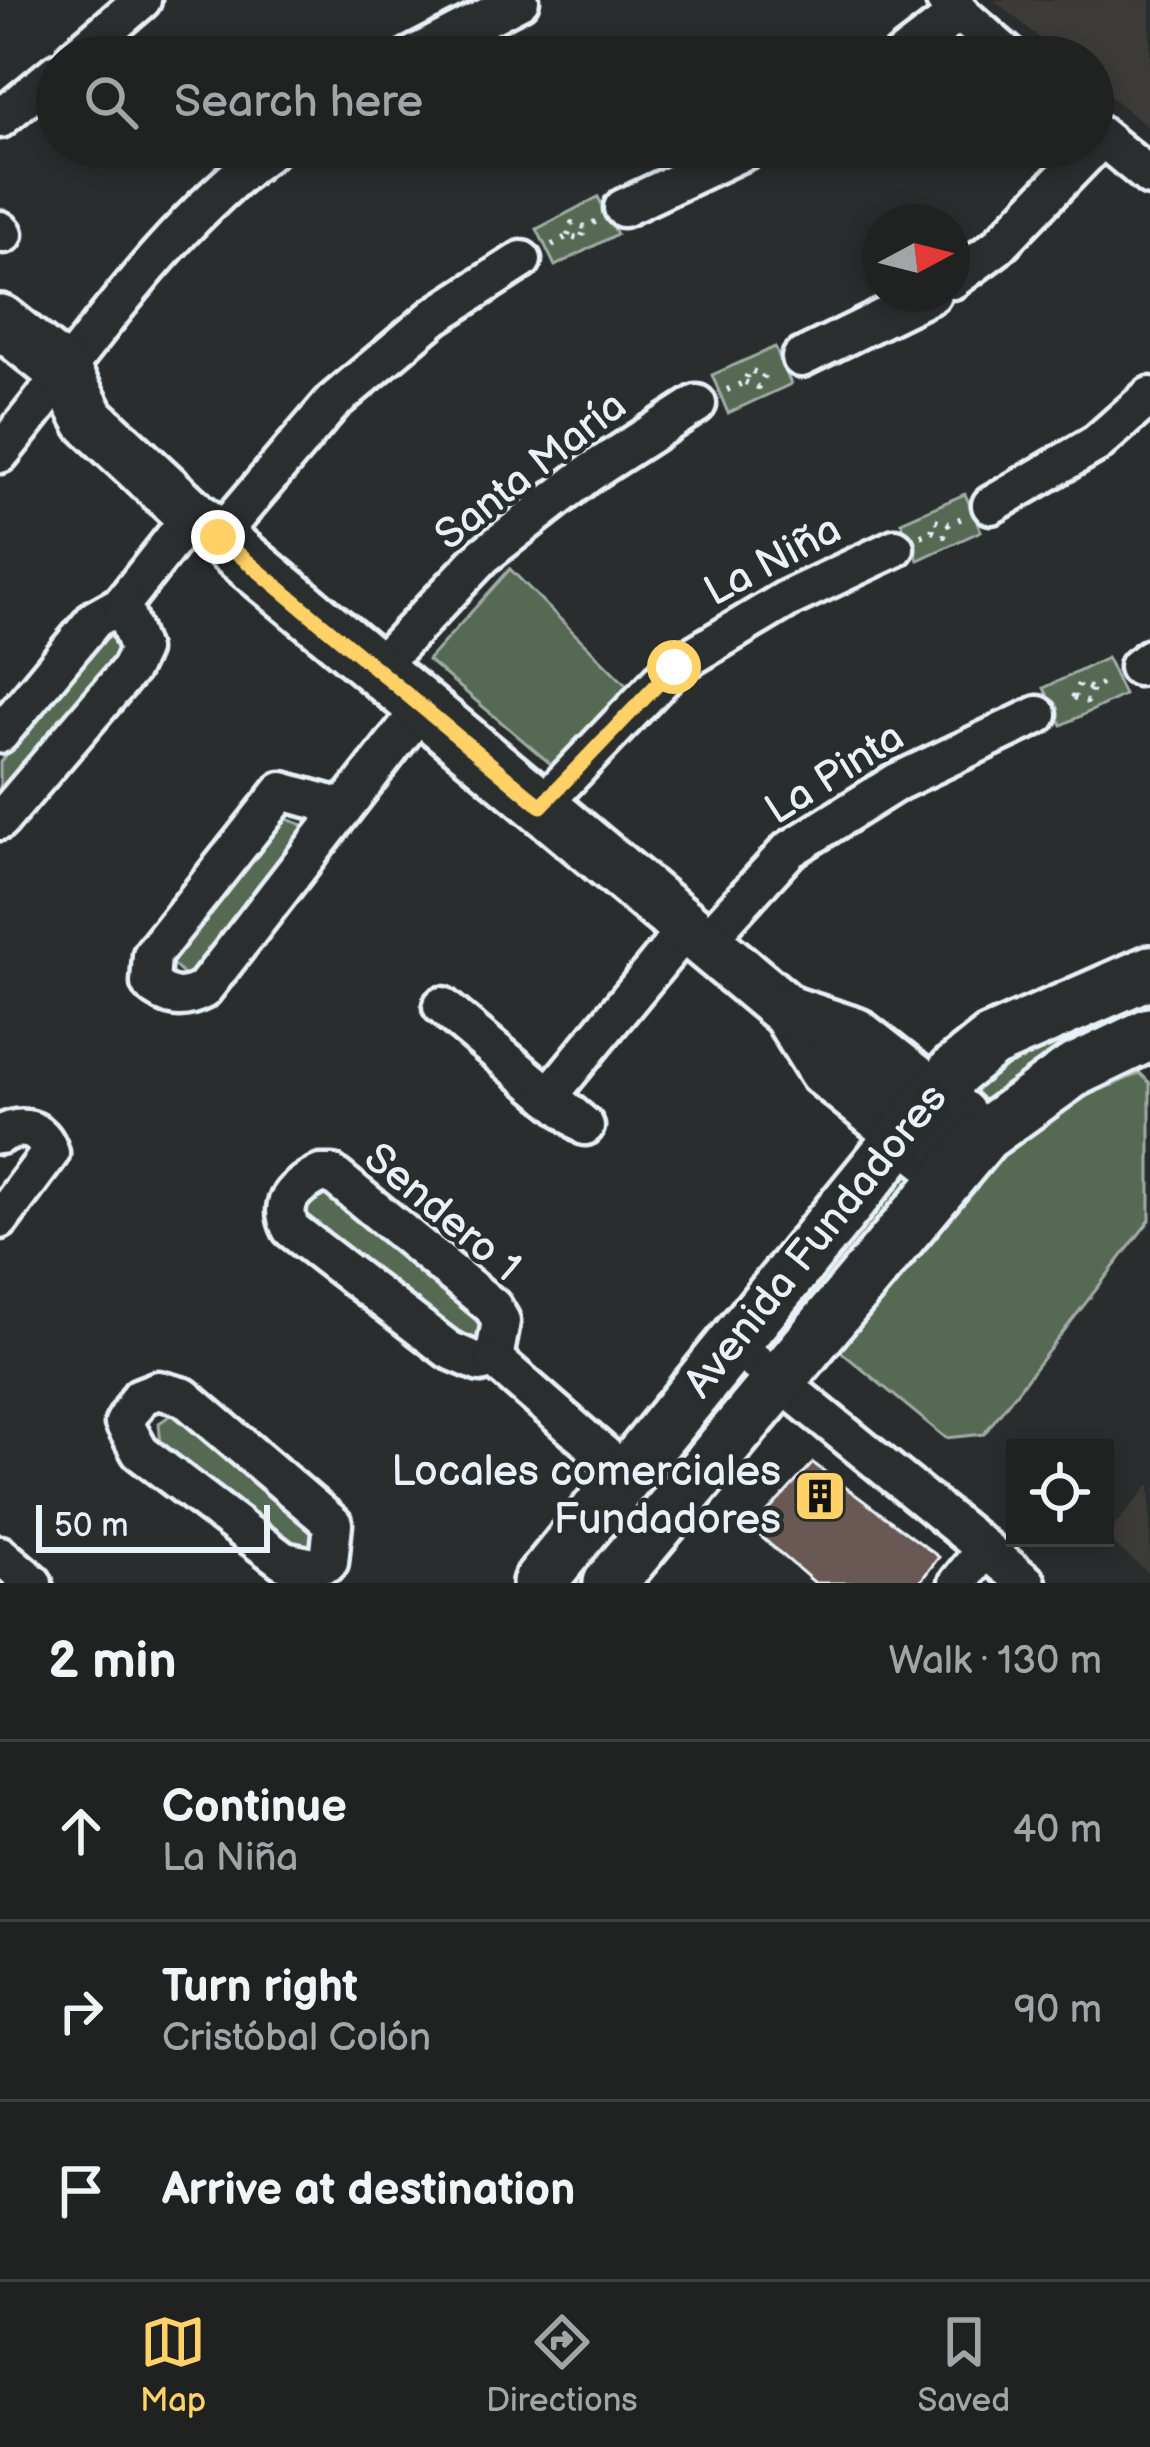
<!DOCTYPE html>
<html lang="en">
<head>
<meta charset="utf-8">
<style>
  :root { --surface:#202222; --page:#282a2a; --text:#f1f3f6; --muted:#a2a4a5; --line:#3d3f40; --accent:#ffd166 }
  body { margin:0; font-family:"Balsamiq Sans",sans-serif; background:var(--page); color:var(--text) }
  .controls { position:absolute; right:36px; bottom:36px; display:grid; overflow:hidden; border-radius:0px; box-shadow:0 6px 18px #0003 }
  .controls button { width:108px; height:108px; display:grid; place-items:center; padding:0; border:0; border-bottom:3px solid var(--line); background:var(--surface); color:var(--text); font:60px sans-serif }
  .compass { position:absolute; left:862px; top:204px; width:108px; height:108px; border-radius:50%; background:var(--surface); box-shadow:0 6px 18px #0003; rotate:83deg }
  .scale { position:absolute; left:36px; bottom:30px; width:234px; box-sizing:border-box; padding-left:12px; border:6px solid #e8f1f8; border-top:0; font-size:33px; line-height:42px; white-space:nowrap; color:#e8f1f8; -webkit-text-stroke:9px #2a2d2e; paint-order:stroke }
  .stop { position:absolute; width:36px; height:36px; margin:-27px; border:9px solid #ffd166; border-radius:50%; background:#fff }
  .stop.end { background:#ffd166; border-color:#fff; box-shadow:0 3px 12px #0008 }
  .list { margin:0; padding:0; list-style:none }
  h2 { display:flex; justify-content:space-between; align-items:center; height:156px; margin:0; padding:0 48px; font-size:51px }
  h2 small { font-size:39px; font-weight:400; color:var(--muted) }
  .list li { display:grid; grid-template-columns:78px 1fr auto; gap:36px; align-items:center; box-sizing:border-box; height:180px; padding:0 48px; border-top:3px solid var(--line) }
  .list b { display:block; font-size:45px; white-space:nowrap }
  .list p { margin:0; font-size:39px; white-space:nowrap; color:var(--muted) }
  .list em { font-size:39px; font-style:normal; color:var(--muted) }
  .icon { flex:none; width:66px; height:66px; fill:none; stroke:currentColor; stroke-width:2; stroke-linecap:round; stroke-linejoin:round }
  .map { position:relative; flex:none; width:1150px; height:1583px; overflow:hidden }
  .search { position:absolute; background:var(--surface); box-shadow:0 6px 18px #0003; left:36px; right:36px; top:36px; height:132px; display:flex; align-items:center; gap:30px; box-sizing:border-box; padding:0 42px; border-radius:66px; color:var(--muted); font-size:45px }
  .sheet { height:696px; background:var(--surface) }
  nav { display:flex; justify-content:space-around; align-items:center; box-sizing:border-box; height:168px; border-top:3px solid var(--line); background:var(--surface); font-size:33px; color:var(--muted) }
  nav a { display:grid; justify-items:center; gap:6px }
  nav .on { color:var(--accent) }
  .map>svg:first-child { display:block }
</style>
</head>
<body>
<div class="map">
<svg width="1150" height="1583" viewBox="0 0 1150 1583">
  <rect width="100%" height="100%" fill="#2a2d2e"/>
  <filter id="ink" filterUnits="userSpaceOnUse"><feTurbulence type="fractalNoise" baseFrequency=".00833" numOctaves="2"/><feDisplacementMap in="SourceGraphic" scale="24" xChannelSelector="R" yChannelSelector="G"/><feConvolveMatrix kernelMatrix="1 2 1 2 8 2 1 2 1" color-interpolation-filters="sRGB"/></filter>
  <g filter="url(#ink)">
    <g fill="#3d3a39">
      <path d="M994,0H1150V129L1093,82V57H1063Z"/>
      <path d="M1150,1484V1574L1105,1537Z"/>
    </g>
    <g fill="#566953" stroke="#9fada6" stroke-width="3">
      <path d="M598,197L617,234L555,266L537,229Z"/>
      <path d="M775,347L791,384L728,413L712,375Z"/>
      <path d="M965,494L981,531L918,560L901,522Z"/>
      <path d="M510,569L628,687L553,766L428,660Z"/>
      <path d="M111,636L122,644L125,656L0,807V762L99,641Z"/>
      <path d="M1107,658L1124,695L1062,725L1044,688Z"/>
      <path d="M278,816L309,827L186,977L165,957Z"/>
      <path d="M1150,985V1022L981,1114L961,1099L1000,1052Z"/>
      <path d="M1140,1073L1150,1083V1220L984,1434L946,1438L834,1346L1024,1123Z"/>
      <path d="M910,1153L934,1175L782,1358L755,1340Z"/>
      <path d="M330,1188L493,1326L492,1342L474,1349L306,1214L302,1206Z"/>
      <path d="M729,1371L747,1376L754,1393L596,1583H552Z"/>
      <path d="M177,1411L326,1541L305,1561L161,1446L159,1423Z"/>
    </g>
    <path fill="#695952" stroke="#e8f1f8" stroke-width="3" d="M813,1463L939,1557L919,1583H815L752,1529Z"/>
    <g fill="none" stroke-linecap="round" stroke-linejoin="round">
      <g stroke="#e8f1f8" stroke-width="45">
        <g id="street">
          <path d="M945,0L1010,57"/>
          <path d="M75,57L142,0"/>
          <path d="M410,57L520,0"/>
          <path d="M901,57L960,12"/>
          <path d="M0,119L57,72"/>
          <path d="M1093,130L1150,177"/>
          <path d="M623,208L752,147"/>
          <path d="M0,230L4,234"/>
          <path d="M952,280L997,247L1102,138"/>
          <path d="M801,358L932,294"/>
          <path d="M0,454C87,347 162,230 274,147"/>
          <path d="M991,505L1097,443L1150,396"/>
          <path d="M218,537L333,402L435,316L522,260"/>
          <path d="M1138,667L1150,658"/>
          <path d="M376,669L483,556L588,474L697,404"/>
          <path d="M0,734L95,619L122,604L192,515"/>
          <path d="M541,806L674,667L787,599L895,548"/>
          <path d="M343,808L282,791L152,955L150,983C168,999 182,1001 203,990L421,709"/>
          <path d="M0,821L130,669L139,650L122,604"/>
          <path d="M704,943L789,850L897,782L1038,715"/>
          <path d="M442,1006L585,1126"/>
          <path d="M549,1096L687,928"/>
          <path d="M0,1135C21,1123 42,1127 50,1153L0,1220"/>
          <path d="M320,1174H332L493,1307L501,1321L494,1359L480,1363L449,1350L291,1229C277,1201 296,1186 320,1174Z"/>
          <path d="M732,1343L1027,1583"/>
          <path d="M494,1359L626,1474"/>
          <path d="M158,1390L184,1397L333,1524L329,1562L313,1567L284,1561L140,1452L124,1423L140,1397Z"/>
          <path d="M0,1555L33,1583"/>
          <path d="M958,1583L985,1549"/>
        </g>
      </g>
      <g stroke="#e8f1f8" stroke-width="60">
        <g id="secondary">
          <path d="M0,321L65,373L90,420L192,515L788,1012L824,1070L951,1173"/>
          <path d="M788,1012L855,1034L960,1116"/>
          <path d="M539,1583L955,1071L991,1042L1150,972"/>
          <path d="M610,1583L984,1135L1073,1071L1150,1034"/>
        </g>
      </g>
      <g stroke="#e8f1f8" stroke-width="6" stroke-dasharray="3 9" stroke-linecap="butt">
        <path d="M568,236L572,223L585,227L597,221"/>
        <path d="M552,245L568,236L581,240L585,227"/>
        <path d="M745,382L758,387L765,374"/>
        <path d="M727,390L745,382L749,370L763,375"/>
        <path d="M932,531L944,536L949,524"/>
        <path d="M921,536L932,531L935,520L949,524L964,517"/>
        <path d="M1074,697L1087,702L1092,689L1110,680"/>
        <path d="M1073,698L1079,684L1092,689"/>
      </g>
      <use href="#street" stroke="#2a2d2e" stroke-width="36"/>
      <use href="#secondary" stroke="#2a2d2e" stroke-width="51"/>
    </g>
  </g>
  <g fill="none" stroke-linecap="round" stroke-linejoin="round" filter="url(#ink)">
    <path stroke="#ffd166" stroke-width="15" d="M218,537L541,806L674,667"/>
  </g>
  <defs>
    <g id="building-square" transform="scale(2.7)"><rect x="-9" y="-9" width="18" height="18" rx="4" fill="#ffd166" stroke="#2a2d2e"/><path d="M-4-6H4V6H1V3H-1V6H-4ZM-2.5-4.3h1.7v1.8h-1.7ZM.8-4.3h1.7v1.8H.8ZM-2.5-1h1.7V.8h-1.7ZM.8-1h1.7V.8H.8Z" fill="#111"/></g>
  </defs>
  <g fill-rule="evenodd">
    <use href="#building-square" x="820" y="1496"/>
  </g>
  <g text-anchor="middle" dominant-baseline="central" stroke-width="9" stroke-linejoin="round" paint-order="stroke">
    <g font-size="42" fill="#e8f1f8" stroke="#2a2d2e">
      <text transform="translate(531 471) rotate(-38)">Santa María</text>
      <text transform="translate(773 561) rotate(-28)">La Niña</text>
      <text transform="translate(835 774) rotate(-32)">La Pinta</text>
      <text transform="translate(442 1213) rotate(40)">Sendero 1</text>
      <text transform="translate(816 1241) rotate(-51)">Avenida Fundadores</text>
    </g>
    <g font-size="42" fill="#e8f1f8" stroke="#2a2d2e" text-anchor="end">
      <text x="781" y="1472">Locales comerciales<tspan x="781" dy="48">Fundadores</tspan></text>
    </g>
  </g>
</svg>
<div class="controls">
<button><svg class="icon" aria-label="locate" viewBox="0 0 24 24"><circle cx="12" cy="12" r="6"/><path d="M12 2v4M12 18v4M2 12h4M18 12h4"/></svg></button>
</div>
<svg class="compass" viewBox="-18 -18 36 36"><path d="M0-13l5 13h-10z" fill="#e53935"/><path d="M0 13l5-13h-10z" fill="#a2a4a5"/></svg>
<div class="scale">50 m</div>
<div class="stop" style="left:674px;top:667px"></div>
<div class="stop end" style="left:218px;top:537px"></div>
<div class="search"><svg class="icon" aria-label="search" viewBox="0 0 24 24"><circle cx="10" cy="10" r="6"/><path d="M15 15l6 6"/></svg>Search here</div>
</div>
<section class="sheet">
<h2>2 min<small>Walk · 130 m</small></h2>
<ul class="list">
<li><svg class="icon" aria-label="ahead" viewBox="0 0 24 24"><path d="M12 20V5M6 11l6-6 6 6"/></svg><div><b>Continue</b><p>La Niña</p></div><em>40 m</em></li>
<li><svg class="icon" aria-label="right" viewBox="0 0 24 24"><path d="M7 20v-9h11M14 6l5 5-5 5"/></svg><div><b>Turn right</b><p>Cristóbal Colón</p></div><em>90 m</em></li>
<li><svg class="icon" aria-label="arrive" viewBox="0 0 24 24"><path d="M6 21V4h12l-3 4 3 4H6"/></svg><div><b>Arrive at destination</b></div></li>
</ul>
</section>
<nav>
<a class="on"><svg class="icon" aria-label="map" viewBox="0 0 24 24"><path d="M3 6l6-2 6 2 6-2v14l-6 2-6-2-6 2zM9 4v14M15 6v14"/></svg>Map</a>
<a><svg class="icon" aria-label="directions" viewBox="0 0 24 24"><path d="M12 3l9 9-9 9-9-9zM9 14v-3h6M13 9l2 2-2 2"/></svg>Directions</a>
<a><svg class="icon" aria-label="saved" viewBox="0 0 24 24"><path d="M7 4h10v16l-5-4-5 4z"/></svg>Saved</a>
</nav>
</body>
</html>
